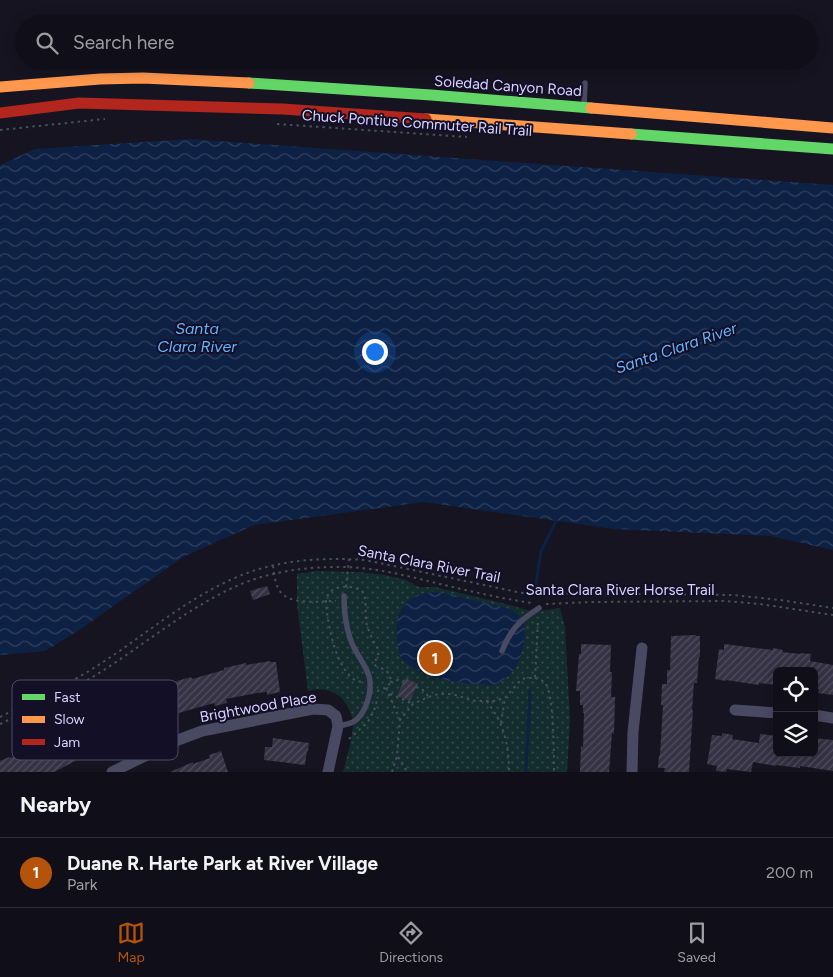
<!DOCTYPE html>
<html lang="en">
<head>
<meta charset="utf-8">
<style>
  :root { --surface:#100f19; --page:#191822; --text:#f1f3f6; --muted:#9c9ca2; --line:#302f38; --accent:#b45309 }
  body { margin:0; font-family:Figtree,sans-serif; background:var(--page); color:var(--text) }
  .controls { position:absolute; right:15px; bottom:15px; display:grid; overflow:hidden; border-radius:8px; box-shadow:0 2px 12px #0003 }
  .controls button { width:45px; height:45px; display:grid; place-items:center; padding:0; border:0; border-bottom:1px solid var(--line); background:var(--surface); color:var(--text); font:25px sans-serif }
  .you { position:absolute; left:374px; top:351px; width:18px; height:18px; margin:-12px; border:4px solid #fff; border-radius:50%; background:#1a73e8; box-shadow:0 0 0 8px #1a73e833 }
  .badge { display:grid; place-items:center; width:32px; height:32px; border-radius:50%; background:var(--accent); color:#fff; font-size:16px; font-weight:700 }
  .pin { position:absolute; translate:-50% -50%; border:2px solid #fff; box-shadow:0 1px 5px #0006 }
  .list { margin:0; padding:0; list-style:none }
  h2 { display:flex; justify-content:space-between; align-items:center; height:65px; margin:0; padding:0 20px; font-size:21px }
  h2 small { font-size:16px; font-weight:400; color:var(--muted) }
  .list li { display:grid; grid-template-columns:32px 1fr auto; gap:15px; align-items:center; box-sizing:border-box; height:70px; padding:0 20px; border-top:1px solid var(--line) }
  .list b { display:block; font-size:19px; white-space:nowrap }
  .list p { margin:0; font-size:16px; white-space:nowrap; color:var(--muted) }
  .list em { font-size:16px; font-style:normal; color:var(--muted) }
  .icon { flex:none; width:28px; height:28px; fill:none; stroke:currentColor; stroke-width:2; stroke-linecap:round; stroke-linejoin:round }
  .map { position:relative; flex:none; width:833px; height:772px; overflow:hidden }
  .search { position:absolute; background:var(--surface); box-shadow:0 2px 12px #0003; left:15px; right:15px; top:15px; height:55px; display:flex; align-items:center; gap:12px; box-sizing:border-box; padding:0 18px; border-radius:28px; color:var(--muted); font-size:19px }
  .sheet { height:135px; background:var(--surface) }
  nav { display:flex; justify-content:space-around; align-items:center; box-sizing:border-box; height:70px; border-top:1px solid var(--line); background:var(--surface); font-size:14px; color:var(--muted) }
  nav a { display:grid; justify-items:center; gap:2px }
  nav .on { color:var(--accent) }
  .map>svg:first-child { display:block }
</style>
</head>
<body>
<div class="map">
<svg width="833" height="772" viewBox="0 0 833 772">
  <defs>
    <pattern id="park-dots" width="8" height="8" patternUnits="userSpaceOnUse" patternTransform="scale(1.25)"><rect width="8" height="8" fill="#132c2d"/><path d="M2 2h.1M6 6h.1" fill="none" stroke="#354a4c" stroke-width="1.8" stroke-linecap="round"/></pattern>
    <pattern id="water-waves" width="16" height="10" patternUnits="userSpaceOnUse" patternTransform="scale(1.25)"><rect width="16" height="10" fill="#0d2144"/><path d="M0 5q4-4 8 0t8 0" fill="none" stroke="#304060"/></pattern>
    <pattern id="building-hatch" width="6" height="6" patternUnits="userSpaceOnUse" patternTransform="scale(1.25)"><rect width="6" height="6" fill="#343243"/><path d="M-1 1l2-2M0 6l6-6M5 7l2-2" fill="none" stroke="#514f5f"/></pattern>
  </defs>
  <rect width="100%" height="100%" fill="#161421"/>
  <path fill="url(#park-dots)" d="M317,571L358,572L385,575L406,580L419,587H435L514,606C532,613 542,611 560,608L565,627L570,720L567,772H343C347,756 353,738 353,722C352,716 350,712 348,707C339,691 326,687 308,691L297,605V574Z"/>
  <g fill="url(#water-waves)">
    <path d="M190,139L833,185V550L771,536L614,529L424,502L254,525L183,557L78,631L45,651L0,655V165L35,149Z"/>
    <path d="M433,592L444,593L510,609C514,612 519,615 522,619C529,630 522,656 516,667C512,674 500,684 492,685C487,686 481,684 477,684C456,683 435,679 417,670C411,667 406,663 401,659C394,635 391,604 421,594C424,593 429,593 433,592Z"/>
  </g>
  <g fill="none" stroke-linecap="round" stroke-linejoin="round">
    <g stroke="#0d2144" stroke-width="3">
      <path d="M536,584L541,551L557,519"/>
      <path d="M526,772L530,691"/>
    </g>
  </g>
  <g fill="url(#building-hatch)">
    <path d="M267,586L270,594L253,600L250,591Z"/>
    <path d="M696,635V636H700V657H699L697,683H694L692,710H693L689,772H664L665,768H658L659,755H660L663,705H661L662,684H667V670H670L671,636Z"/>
    <path d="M581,644L611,645L610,672H612L611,697H615L614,734L612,733L609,772H580L581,746L583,747L584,713H583V705H580V691H576L579,654H581Z"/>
    <path d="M724,644L773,650V648L783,650L782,652L801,654V653L811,654L810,661L833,665V695L818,693L819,689H814V671H777V685L759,683V685L726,680V681L715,679L719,649L724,650Z"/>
    <path d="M270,661V662H276L280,692L267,695V692L257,693L226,699L227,703L215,706L214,703L175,714V715L163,720V718L125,735L126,737L115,743L114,741L89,754L90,755L82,759L81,758L54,772H0V761L9,757L10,758L16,755L18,759L46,745L44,742L67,730L65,727L73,723V722L103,706L105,711L138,696V698L170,685V683L191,677L192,679L224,670V668L246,663V665Z"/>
    <path d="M405,678L418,684L410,701L397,696Z"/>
    <path d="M722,733L733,735L732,739L759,743L760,734L777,736V753H814V738L833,740V771L800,766V768L776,765V766L753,762L751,772L727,769L726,772L716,771L717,766L707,764L712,735L722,736Z"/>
    <path d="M273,738L309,743L308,751H307L305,765L264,760L265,747H272Z"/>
    <path d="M221,751L228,772H170L193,762V764L210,758L209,755Z"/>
  </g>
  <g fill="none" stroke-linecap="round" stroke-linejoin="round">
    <g stroke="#44505f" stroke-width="2" stroke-dasharray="2.5 4" stroke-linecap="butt">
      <path d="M277,124L467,137"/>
      <path d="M0,130L105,119"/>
      <path d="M273,566C274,573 275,583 279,590C289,606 319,601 336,601"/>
      <path d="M346,587L349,559"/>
      <path d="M546,604L591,602L726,601L760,604L833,615"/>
      <path d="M535,678C538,679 543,680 545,683C554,692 554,757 554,772"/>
      <path d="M361,682C357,681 354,680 351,677C336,663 330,633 327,613C327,610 326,606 326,602C327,588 340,586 351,587C355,588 359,589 362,591C367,596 365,613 366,621C367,626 369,631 371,636C376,648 383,649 374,663L377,668"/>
      <path d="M390,682L398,680L404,681"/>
      <path d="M416,687L422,689L428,696"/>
      <path d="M386,688L400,720"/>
      <path d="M377,691C378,691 383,689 385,688C396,682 389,667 377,668"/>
      <path d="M390,694L413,704"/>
      <path d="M487,701C492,709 498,717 501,725C507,740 509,756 509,772"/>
      <path d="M0,717C33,700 67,685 97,666C141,638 181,603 228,581C272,560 317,557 365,560L522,593L733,595L780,600L833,608"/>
      <path d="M501,723L505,698"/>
      <path d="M0,724C36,707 73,690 107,668C147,642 185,611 228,590C264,572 306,566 346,567C375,568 404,575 432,582C465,590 498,598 532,603"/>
      <path d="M349,739L368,722L376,706L377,698"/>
      <path d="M398,757L407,772"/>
      <path d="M392,772L397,756L400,720L413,704L428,697L439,694H452L475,701H494L505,698L519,682L525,678H535L538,619"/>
    </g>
    <g stroke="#4a4962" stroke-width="5.5">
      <path d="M584,106L585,83"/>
      <path d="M502,651C511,629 519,621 539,608"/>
      <path d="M338,726C343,725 349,724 353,722C366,715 373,690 369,676C365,663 354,652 350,638C345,623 344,612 344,596"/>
    </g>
    <g stroke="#4a4962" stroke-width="11">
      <path d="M735,710L777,713"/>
      <path d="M814,715L833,718"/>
      <path d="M112,772L178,740L202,731L313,709L328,710L336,716L338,726L328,772"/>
      <path d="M632,772L633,732L642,648"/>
    </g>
    <g stroke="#63d668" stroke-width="11">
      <path d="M249,83L431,95L591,108"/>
      <path d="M631,134L833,149"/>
    </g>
    <g stroke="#ff974d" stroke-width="11">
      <path d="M0,87L100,79L143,78L249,83"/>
      <path d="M591,108L833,128"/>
      <path d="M426,119L631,134"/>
    </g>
    <path stroke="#b3261e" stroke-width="11" d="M0,113L79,103L283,109L426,119"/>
  </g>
  <g text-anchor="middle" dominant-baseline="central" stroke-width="4" stroke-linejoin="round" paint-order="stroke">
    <g font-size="15" fill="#d9d4ff" stroke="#130f26">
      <text transform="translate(508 86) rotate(4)">Soledad Canyon Road</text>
      <text transform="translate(417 123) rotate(4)">Chuck Pontius Commuter Rail Trail</text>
      <text transform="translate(429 564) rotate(11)">Santa Clara River Trail</text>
      <text x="620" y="590">Santa Clara River Horse Trail</text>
      <text transform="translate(258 707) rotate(-10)">Brightwood Place</text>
    </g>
    <g font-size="16" font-style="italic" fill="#62b6ff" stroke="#130f26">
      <text x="197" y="328">Santa<tspan x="197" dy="18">Clara River</tspan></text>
      <text transform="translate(676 348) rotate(-19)">Santa Clara River</text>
    </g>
  </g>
  <rect x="12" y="680" width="166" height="80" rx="8" fill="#130f26" stroke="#4e4a67" stroke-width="1"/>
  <rect x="22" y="694" width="23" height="6" fill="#63d668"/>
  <rect x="22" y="716" width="23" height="7" fill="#ff974d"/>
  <rect x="22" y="739" width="23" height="6" fill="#b3261e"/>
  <g font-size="14" fill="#d9d4ff">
    <text x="54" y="702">Fast</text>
    <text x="54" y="724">Slow</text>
    <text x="54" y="747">Jam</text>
  </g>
</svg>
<div class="controls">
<button><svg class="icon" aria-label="locate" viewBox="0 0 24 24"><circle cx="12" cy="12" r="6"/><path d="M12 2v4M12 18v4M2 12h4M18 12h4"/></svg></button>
<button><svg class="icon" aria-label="layers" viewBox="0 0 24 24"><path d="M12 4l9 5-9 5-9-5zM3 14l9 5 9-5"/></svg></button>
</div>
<div class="you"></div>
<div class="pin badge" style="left:435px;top:658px">1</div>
<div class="search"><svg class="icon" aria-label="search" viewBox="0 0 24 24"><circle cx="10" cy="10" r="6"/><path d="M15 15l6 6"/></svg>Search here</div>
</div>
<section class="sheet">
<h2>Nearby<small></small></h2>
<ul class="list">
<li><span class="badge">1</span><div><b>Duane R. Harte Park at River Village</b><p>Park</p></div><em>200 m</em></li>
</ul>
</section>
<nav>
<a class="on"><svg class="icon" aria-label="map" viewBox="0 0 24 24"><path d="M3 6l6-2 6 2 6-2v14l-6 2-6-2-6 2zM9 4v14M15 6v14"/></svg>Map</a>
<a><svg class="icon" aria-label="directions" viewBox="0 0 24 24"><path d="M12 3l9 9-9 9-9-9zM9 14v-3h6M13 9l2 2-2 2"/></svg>Directions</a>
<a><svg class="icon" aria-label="saved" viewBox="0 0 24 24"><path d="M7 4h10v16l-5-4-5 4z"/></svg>Saved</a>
</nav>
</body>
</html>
